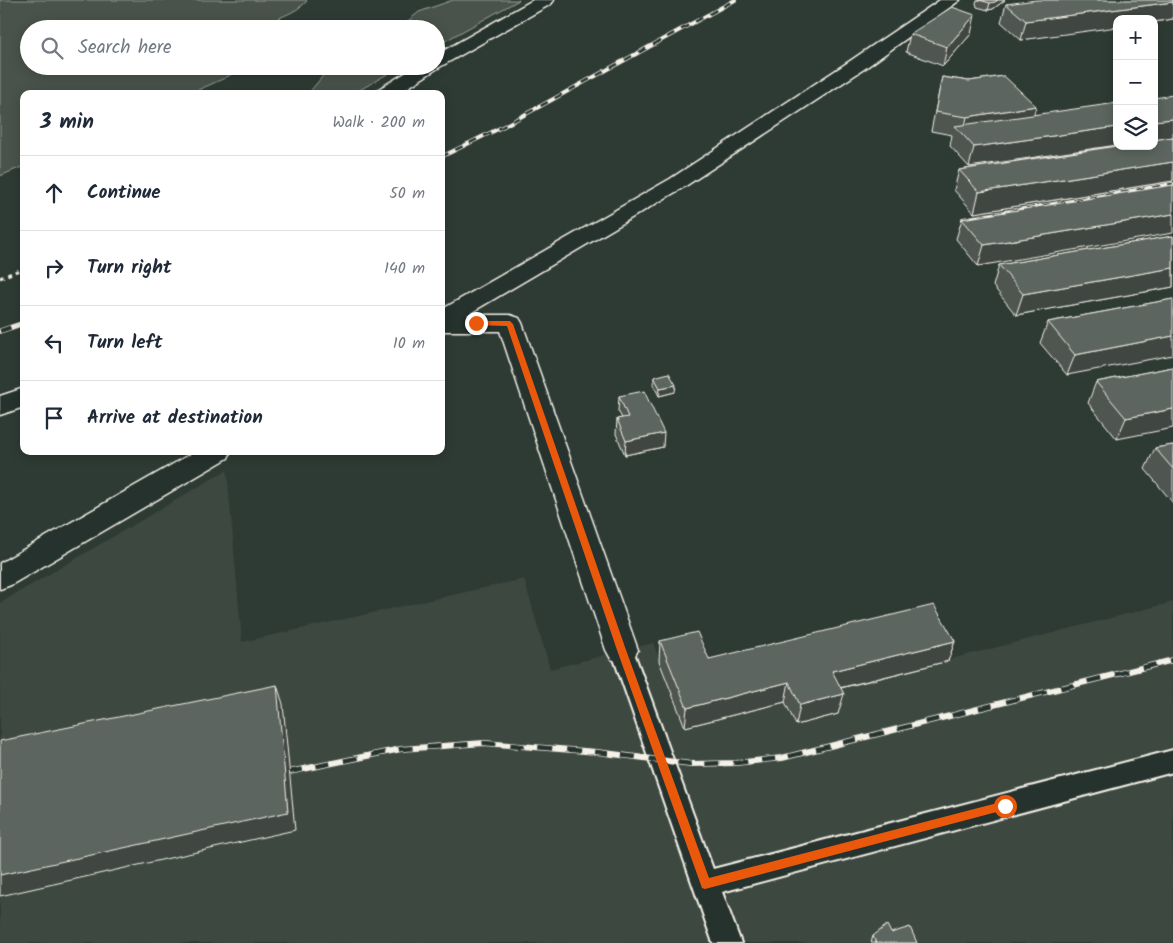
<!DOCTYPE html>
<html lang="en">
<head>
<meta charset="utf-8">
<style>
  :root { --surface:#fff; --page:#f6f6f7; --text:#1f2937; --muted:#747a83; --line:#e0e1e3 }
  body { margin:0; font-family:Kalam,sans-serif; background:var(--page); color:var(--text) }
  .controls { position:absolute; right:15px; top:15px; display:grid; overflow:hidden; border-radius:10px; box-shadow:0 2px 12px #0003 }
  .controls button { width:45px; height:45px; display:grid; place-items:center; padding:0; border:0; border-bottom:1px solid var(--line); background:var(--surface); color:var(--text); font:25px sans-serif }
  .stop { position:absolute; width:15px; height:15px; margin:-11px; border:4px solid #ea580c; border-radius:50%; background:#fff }
  .stop.end { background:#ea580c; border-color:#fff; box-shadow:0 1px 5px #0008 }
  .list { margin:0; padding:0; list-style:none }
  h2 { display:flex; justify-content:space-between; align-items:center; height:65px; margin:0; padding:0 20px; font-size:21px }
  h2 small { font-size:16px; font-weight:400; color:var(--muted) }
  .list li { display:grid; grid-template-columns:32px 1fr auto; gap:15px; align-items:center; box-sizing:border-box; height:75px; padding:0 20px; border-top:1px solid var(--line) }
  .list b { display:block; font-size:19px; white-space:nowrap }
  .list em { font-size:16px; font-style:normal; color:var(--muted) }
  .icon { flex:none; width:28px; height:28px; fill:none; stroke:currentColor; stroke-width:2; stroke-linecap:round; stroke-linejoin:round }
  .map { position:relative; flex:none; width:1173px; height:943px; overflow:hidden }
  .search { position:absolute; background:var(--surface); box-shadow:0 2px 12px #0003; left:20px; top:20px; width:425px; height:55px; display:flex; align-items:center; gap:12px; box-sizing:border-box; padding:0 18px; border-radius:28px; color:var(--muted); font-size:19px }
  .panel { position:absolute; background:var(--surface); box-shadow:0 2px 12px #0003; left:20px; top:90px; width:425px; height:365px; border-radius:10px }
  .map>svg:first-child { display:block }
</style>
</head>
<body>
<div class="map">
<svg width="1173" height="943" viewBox="0 0 1173 943">
  <rect width="100%" height="100%" fill="#2e3b34"/>
  <filter id="ink" filterUnits="userSpaceOnUse"><feTurbulence type="fractalNoise" baseFrequency=".02" numOctaves="2"/><feDisplacementMap in="SourceGraphic" scale="10" xChannelSelector="R" yChannelSelector="G"/><feConvolveMatrix kernelMatrix="1 2 1 2 8 2 1 2 1" color-interpolation-filters="sRGB"/></filter>
  <g filter="url(#ink)">
    <path fill="#3c4841" d="M227,470L242,642L524,579L550,669L653,643L685,727L785,702L796,725L827,691L1173,602V943H0V603Z"/>
    <g fill="#48524c" stroke="#9ea29a">
      <path d="M0,0H306L307,1C294,15 274,18 257,29H29V66H240V69L225,78L189,94H24V166L0,176Z"/>
      <path d="M453,0H519L436,46V29H398L419,12Z"/>
      <path d="M331,66H401L353,94H308Z"/>
    </g>
    <g fill="none" stroke-linecap="round" stroke-linejoin="round">
      <g stroke="#f4f1e8" stroke-width="4">
        <path id="service" d="M622,641L630,643L633,650L713,869L1173,750V772L722,892L741,943H713L611,650L614,643Z"/>
      </g>
      <g stroke="#f4f1e8" stroke-width="3">
        <path id="minor" d="M441,315H510L519,318L522,323L638,650L633,659L622,663L611,659L606,650L500,331H441Z"/>
      </g>
      <g stroke="#f4f1e8" stroke-width="3">
        <g id="tertiary">
          <path d="M940,0H960L864,69L684,187L450,325L441,328V310L670,179L850,61Z"/>
          <path d="M196,451H231L228,458L11,585L0,589V563Z"/>
        </g>
      </g>
      <g stroke="#f4f1e8" stroke-width="3">
        <g id="secondary">
          <path d="M533,0H554L551,4L438,68L398,94H375L377,90L417,66H436V55Z"/>
          <path d="M24,388V407L0,415V396Z"/>
        </g>
      </g>
      <path stroke="#f4f1e8" stroke-width="3" stroke-dasharray="4 4" stroke-linecap="butt" d="M0,278L24,268"/>
      <use href="#service" fill="#26332d" fill-rule="evenodd"/>
      <use href="#minor" fill="#26332d" fill-rule="evenodd"/>
      <use href="#tertiary" fill="#26332d" fill-rule="evenodd"/>
      <use href="#secondary" fill="#26332d" fill-rule="evenodd"/>
      <g stroke="#f4f1e8" stroke-width="4">
        <g id="rail-far2">
          <path d="M441,157L502,127L735,0"/>
          <path d="M963,219L1173,184"/>
        </g>
      </g>
      <g stroke="#f4f1e8" stroke-width="5.5">
        <path id="rail-far1" d="M0,331L24,323"/>
      </g>
      <g stroke="#f4f1e8" stroke-width="6">
        <path id="rail" d="M289,772L401,749L484,743L597,752L691,764L736,763L782,758L1173,660"/>
      </g>
      <use href="#rail-far2" stroke="#26332d" stroke-width="2.5" stroke-dasharray="8" stroke-linecap="butt"/>
      <use href="#rail-far1" stroke="#26332d" stroke-width="4" stroke-dasharray="11" stroke-linecap="butt"/>
      <use href="#rail" stroke="#26332d" stroke-width="4.5" stroke-dasharray="14" stroke-linecap="butt"/>
    </g>
    <g fill="#4f5751" stroke="#f4f1e8">
      <path d="M977,0H1005L993,9L988,10L977,7L976,3Z"/>
      <path d="M1006,4L1173,19L1154,22V19L1021,40L1001,22Z"/>
      <path d="M910,34H971L943,66L906,52Z"/>
      <path d="M1004,76L969,167L950,146L952,135L931,131L942,77L969,81Z"/>
      <path d="M1173,137V181L974,213L954,190L959,170Z"/>
      <path d="M1173,185L978,266L956,239L962,219Z"/>
      <path d="M1173,236V287L1016,315L993,286L999,265Z"/>
      <path d="M1173,299L1067,375L1040,343L1048,322Z"/>
      <path d="M1173,367L1117,439L1088,403L1096,382Z"/>
      <path d="M654,377L675,392L659,396L653,384Z"/>
      <path d="M619,396L663,447L625,455L616,434L617,419L622,418L618,411Z"/>
      <path d="M1173,445V503L1145,469L1155,448Z"/>
      <path d="M660,641L709,659L955,641L948,661L841,688L838,714L796,725L785,702L685,727L659,661Z"/>
      <path d="M891,933L917,943H871L873,936Z"/>
    </g>
    <g fill="#404742" stroke="#f4f1e8">
      <path d="M998,0H1005L993,9L988,10L990,3Z"/>
      <path d="M1173,2V19L1154,22V19H1117V27L1021,40L1026,21Z"/>
      <path d="M975,15L971,34L943,66L947,47Z"/>
      <path d="M1036,106L1031,125L963,135L967,117Z"/>
      <path d="M1173,119V137L1154,140V121Z"/>
      <path d="M1117,127V145L969,167L974,147Z"/>
      <path d="M1173,162V181L974,213L979,192Z"/>
      <path d="M1173,214V233L978,266L984,245Z"/>
      <path d="M1173,268V287L1016,315L1023,294Z"/>
      <path d="M1173,336V355L1067,375L1075,355Z"/>
      <path d="M676,385L675,392L659,396L660,388Z"/>
      <path d="M1173,409V428L1117,439L1126,418Z"/>
      <path d="M664,433L663,447L625,455L626,441Z"/>
      <path d="M955,641L948,661L827,691L832,671Z"/>
      <path d="M789,682L785,702L685,727L687,708Z"/>
      <path d="M277,685L283,704L295,830L0,896V875Z"/>
      <path d="M844,694L838,714L796,725L800,705Z"/>
    </g>
    <g fill="#5c655e" stroke="#f4f1e8">
      <path d="M979,0H998L995,2L990,3Z"/>
      <path d="M1037,0H1173V2L1026,21L1006,4Z"/>
      <path d="M952,7L975,15L947,47L910,34Z"/>
      <path d="M1004,76L1036,106L967,117L935,112L942,77L969,81Z"/>
      <path d="M1173,95V119L1154,121V98Z"/>
      <path d="M1117,103V127L974,147L955,126Z"/>
      <path d="M1173,137V162L979,192L959,170L1117,146H1154V140Z"/>
      <path d="M1173,185V214L984,245L962,219Z"/>
      <path d="M1173,236V268L1023,294L999,265Z"/>
      <path d="M1173,299V336L1075,355L1048,322Z"/>
      <path d="M1173,367V409L1126,418L1096,382Z"/>
      <path d="M669,373L676,385L660,388L654,377Z"/>
      <path d="M644,391L664,433L626,441L617,419L628,417L619,396Z"/>
      <path d="M1173,445V469L1155,448Z"/>
      <path d="M934,605L955,641L832,671L844,694L800,705L789,682L687,708L660,641L697,632L709,659Z"/>
      <path d="M277,685L288,812L0,875V741Z"/>
      <path d="M887,925L891,933L910,927L917,943H876L873,936Z"/>
    </g>
  </g>
  <path fill="#ea580c" d="M476,321H510L513,324L626,650L709,878L1005,801L1008,802L1010,806L1008,809L705,889L702,888L617,650L507,326L473,325V322Z"/>
</svg>
<div class="controls">
<button>+</button>
<button>−</button>
<button><svg class="icon" aria-label="layers" viewBox="0 0 24 24"><path d="M12 4l9 5-9 5-9-5zM3 14l9 5 9-5"/></svg></button>
</div>
<div class="stop" style="left:1005px;top:806px"></div>
<div class="stop end" style="left:476px;top:323px"></div>
<div class="search"><svg class="icon" aria-label="search" viewBox="0 0 24 24"><circle cx="10" cy="10" r="6"/><path d="M15 15l6 6"/></svg>Search here</div>
<section class="panel">
<h2>3 min<small>Walk · 200 m</small></h2>
<ul class="list">
<li><svg class="icon" aria-label="ahead" viewBox="0 0 24 24"><path d="M12 20V5M6 11l6-6 6 6"/></svg><div><b>Continue</b></div><em>50 m</em></li>
<li><svg class="icon" aria-label="right" viewBox="0 0 24 24"><path d="M7 20v-9h11M14 6l5 5-5 5"/></svg><div><b>Turn right</b></div><em>140 m</em></li>
<li><svg class="icon" aria-label="left" viewBox="0 0 24 24"><path d="M17 20v-9H6M10 6l-5 5 5 5"/></svg><div><b>Turn left</b></div><em>10 m</em></li>
<li><svg class="icon" aria-label="arrive" viewBox="0 0 24 24"><path d="M6 21V4h12l-3 4 3 4H6"/></svg><div><b>Arrive at destination</b></div></li>
</ul>
</section>
</div>
</body>
</html>
